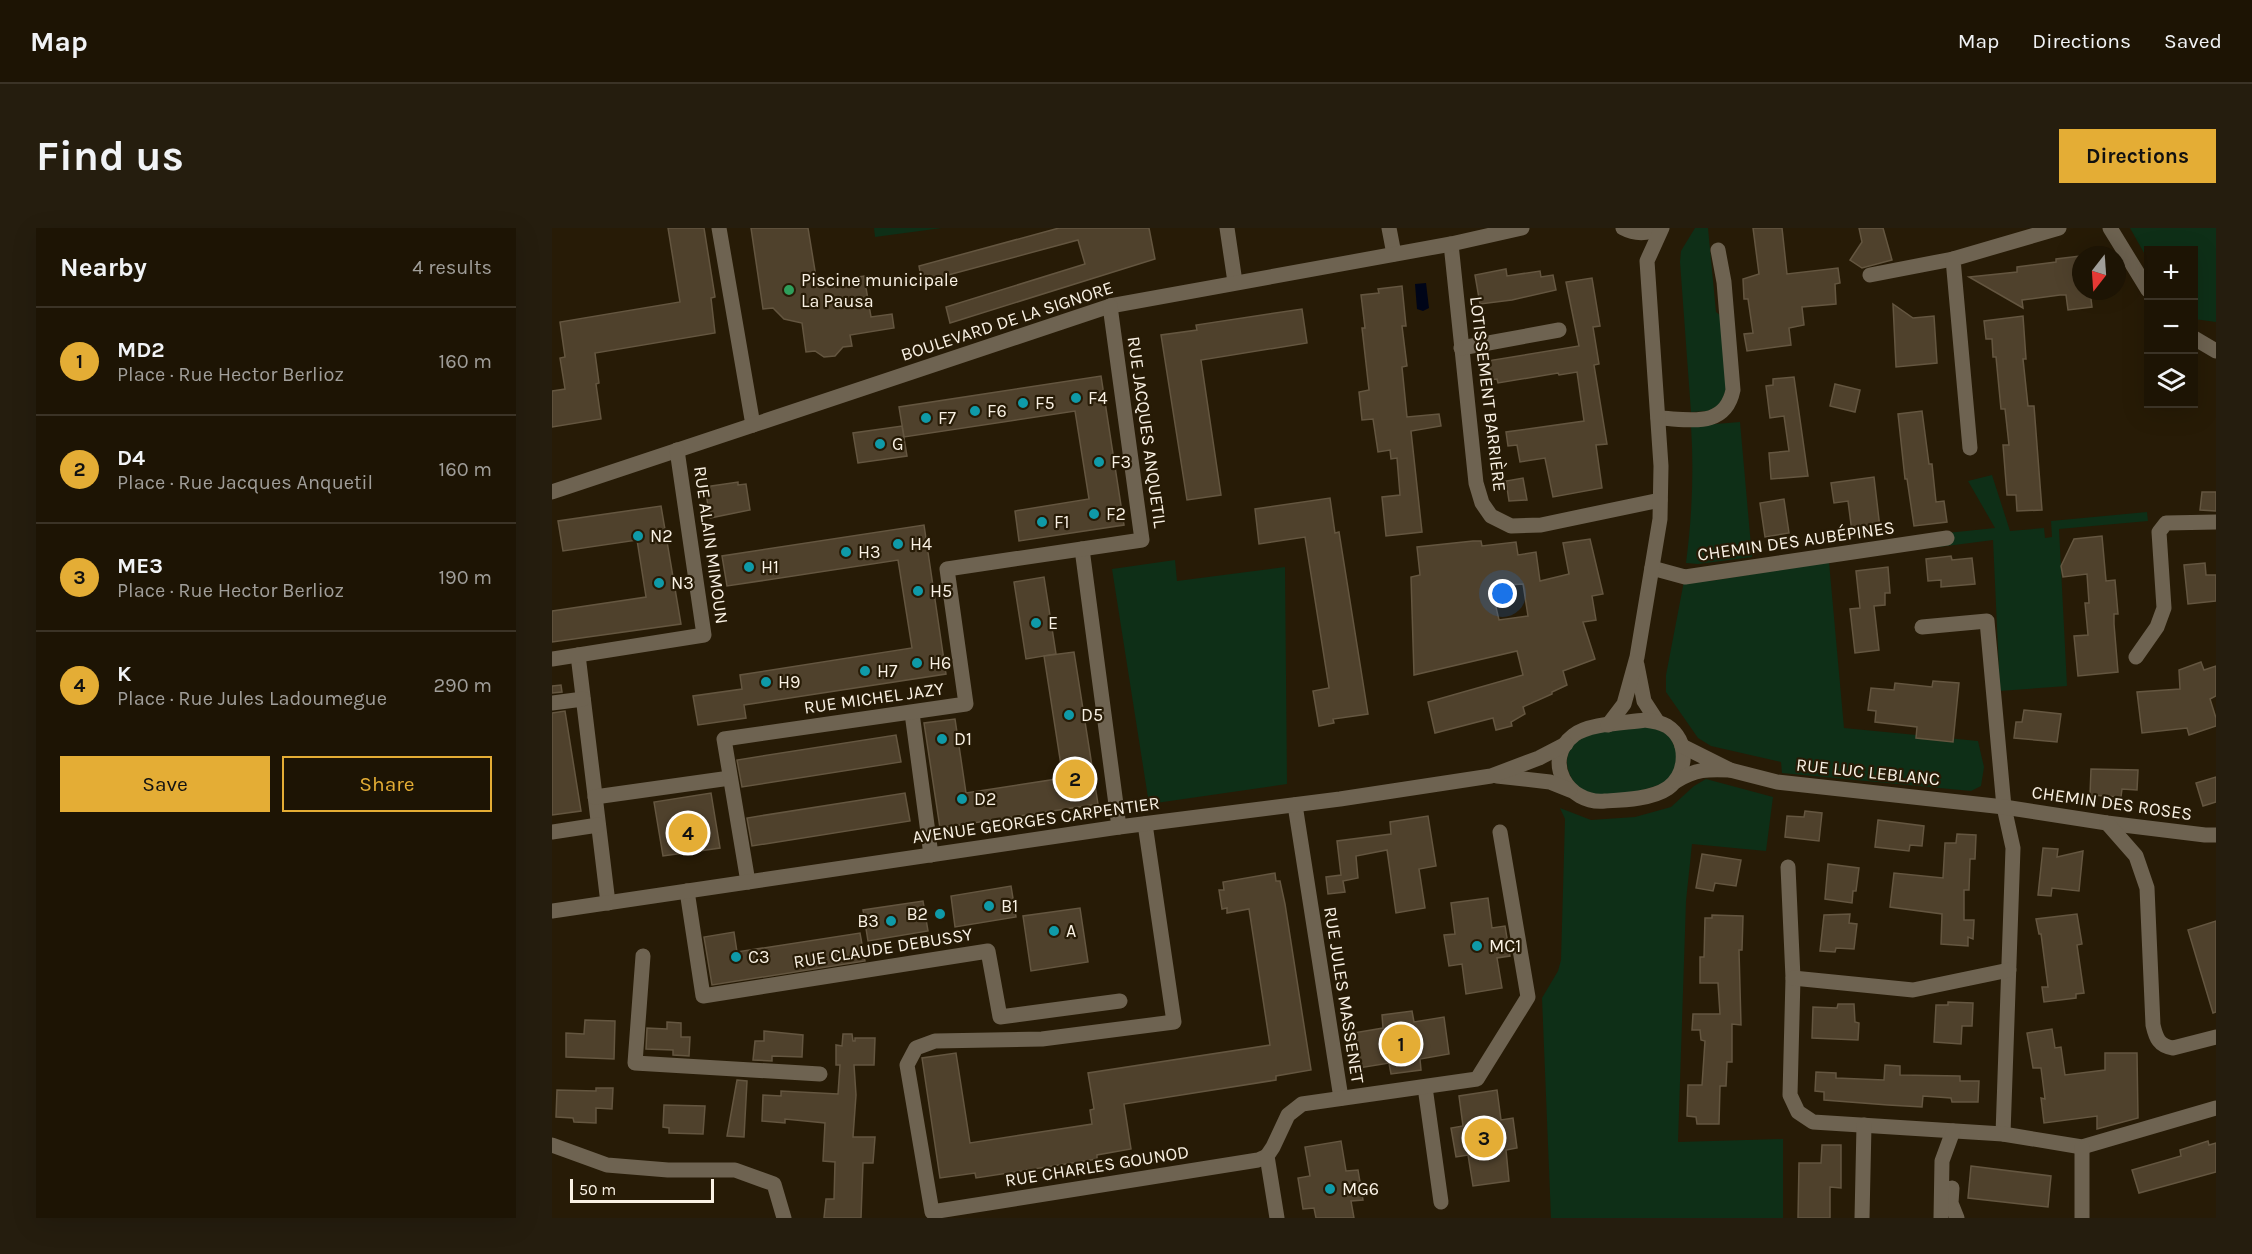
<!DOCTYPE html>
<html lang="en">
<head>
<meta charset="utf-8">
<style>
  :root { --surface:#1d1404; --page:#251d0e; --text:#f1f3f6; --muted:#a09e9a; --line:#3b3326; --accent:#e4ad35 }
  body { margin:0; font-family:Karla,sans-serif; background:var(--page); color:var(--text) }
  .controls { position:absolute; right:18px; top:18px; display:grid; overflow:hidden; border-radius:0px; box-shadow:0 6px 24px #0002 }
  .controls button { width:54px; height:54px; display:grid; place-items:center; padding:0; border:0; border-bottom:2px solid var(--line); background:var(--surface); color:var(--text); font:30px sans-serif }
  .compass { position:absolute; left:1520px; top:18px; width:54px; height:54px; border-radius:50%; background:var(--surface); box-shadow:0 6px 24px #0002; rotate:197deg }
  .scale { position:absolute; left:18px; bottom:15px; width:144px; box-sizing:border-box; padding-left:6px; border:3px solid #f9f1e4; border-top:0; font-size:16px; line-height:21px; white-space:nowrap; color:#f9f1e4; -webkit-text-stroke:4px #271b06; paint-order:stroke }
  .you { position:absolute; left:951px; top:366px; width:21px; height:21px; margin:-15px; border:4px solid #fff; border-radius:50%; background:#1a73e8; box-shadow:0 0 0 9px #1a73e833 }
  .badge { display:grid; place-items:center; width:39px; height:39px; border-radius:50%; background:var(--accent); color:#111; font-size:20px; font-weight:700 }
  .pin { position:absolute; translate:-50% -50%; border:3px solid #fff; box-shadow:0 2px 6px #0006 }
  .list { margin:0; padding:0; list-style:none }
  h2 { display:flex; justify-content:space-between; align-items:center; height:78px; margin:0; padding:0 24px; font-size:26px }
  h2 small { font-size:20px; font-weight:400; color:var(--muted) }
  .list li { display:grid; grid-template-columns:39px 1fr auto; gap:18px; align-items:center; box-sizing:border-box; height:108px; padding:0 24px; border-top:2px solid var(--line) }
  .list b { display:block; font-size:22px; white-space:nowrap }
  .list p { margin:0; font-size:20px; white-space:nowrap; color:var(--muted) }
  .list em { font-size:20px; font-style:normal; color:var(--muted) }
  .actions { display:flex; gap:12px; padding:18px 24px }
  .actions a { flex:1; padding:14px 0; border:2px solid var(--accent); border-radius:0px; text-align:center; font-size:21px; color:var(--accent) }
  .actions .main { background:var(--accent); color:#111 }
  .icon { flex:none; width:33px; height:33px; fill:none; stroke:currentColor; stroke-width:2; stroke-linecap:round; stroke-linejoin:round }
  .map { position:relative; flex:none; width:1664px; height:990px; overflow:hidden; border-radius:0px }
  header { display:flex; align-items:center; gap:36px; box-sizing:border-box; height:84px; padding:0 30px; background:var(--surface); border-bottom:2px solid var(--line) }
  header strong { font-size:28px }
  nav { display:flex; gap:33px; margin-inline-start:auto; font-size:21px }
  .intro { display:flex; align-items:center; justify-content:space-between; box-sizing:border-box; height:144px; padding:0 36px }
  h1 { margin:0; font-size:42px }
  .button { padding:15px 27px; border-radius:0px; background:var(--accent); color:#111; font-size:21px; font-weight:700 }
  main { display:flex; gap:36px; padding:0 36px }
  aside { flex:1; background:var(--surface); border-radius:0px; box-shadow:0 6px 24px #0002 }
  .map>svg:first-child { display:block }
</style>
</head>
<body>
<header>
<strong>Map</strong>
<nav><a>Map</a><a>Directions</a><a>Saved</a></nav>
</header>
<div class="intro"><h1>Find us</h1><a class="button">Directions</a></div>
<main>
<aside>
<h2>Nearby<small>4 results</small></h2>
<ul class="list">
<li><span class="badge">1</span><div><b>MD2</b><p>Place · Rue Hector Berlioz</p></div><em>160 m</em></li>
<li><span class="badge">2</span><div><b>D4</b><p>Place · Rue Jacques Anquetil</p></div><em>160 m</em></li>
<li><span class="badge">3</span><div><b>ME3</b><p>Place · Rue Hector Berlioz</p></div><em>190 m</em></li>
<li><span class="badge">4</span><div><b>K</b><p>Place · Rue Jules Ladoumegue</p></div><em>290 m</em></li>
</ul>
<div class="actions"><a class="main">Save</a><a>Share</a></div>
</aside>
<div class="map">
<svg width="1664" height="990" viewBox="0 0 1664 990">
  <rect width="100%" height="100%" fill="#271b06"/>
  <g fill="#0e2f17">
    <path d="M322,0H390L323,9Z"/>
    <path d="M1143,0H1156L1164,84L1169,88L1175,158L1169,176L1156,183L1139,184L1128,34L1129,23Z"/>
    <path d="M1578,0H1664V94L1642,91V22H1596V32Z"/>
    <path d="M1188,194L1200,329L1146,336L1134,335C1140,289 1142,244 1139,198Z"/>
    <path d="M1440,247L1458,303L1492,300L1493,310L1500,309L1499,293L1595,284L1596,293L1507,301L1515,458L1448,463L1441,312L1387,319L1385,306L1443,300L1416,253Z"/>
    <path d="M623,332L625,353L733,339L735,556L597,576L560,341Z"/>
    <path d="M1277,334L1292,500L1426,513L1432,539L1429,558L1419,563L1230,545L1229,534L1159,518L1146,510L1114,464V447L1132,353H1158Z"/>
    <path d="M1085,495L1116,505L1127,528C1124,535 1122,544 1118,550C1109,561 1051,572 1038,567C1016,557 1005,527 1027,511C1035,505 1072,498 1085,495Z"/>
    <path d="M1154,551L1221,569L1214,623L1140,616L1134,673L1126,914L1231,911V990H999L990,770L1006,743L1009,732L1013,591L1008,580L1039,592L1083,589L1119,579L1142,558Z"/>
  </g>
  <path fill="#000518" d="M874,55L877,80L871,83L865,81L863,56Z"/>
  <g fill="#4f412c" stroke="#645640" stroke-width="1.5" fill-rule="evenodd">
    <path d="M116,0H152L163,69L159,70L163,105L43,125L47,155L44,156L49,191L0,199V163L13,161L8,130L13,129L8,94L128,74Z"/>
    <path d="M199,0H256L265,55L312,48L319,89L340,86L342,100L298,107L300,118L291,119L283,128L272,129L263,123L254,124L250,95L232,91L221,80L211,81Z"/>
    <path d="M507,0H597L603,31L398,95L394,79L533,36L526,12L370,54L367,38Z"/>
    <path d="M1201,0H1230L1235,46L1286,40L1288,55L1283,56L1284,76L1250,79L1252,97L1237,100L1239,117L1195,123L1192,106L1201,105L1196,71H1192L1191,51L1207,46Z"/>
    <path d="M1307,0H1331L1340,32L1310,40L1298,32L1310,14Z"/>
    <path d="M1528,28L1529,63H1538L1540,79L1516,82L1514,67H1508L1470,72L1471,80L1417,49L1465,44V39L1504,34V31Z"/>
    <path d="M954,41L955,48L988,43L989,49L1001,47L1004,62L960,72L928,76L923,47Z"/>
    <path d="M1040,50L1048,98L1041,99L1047,136L1042,137L1055,216L1044,217L1050,260L1001,269L993,230L968,234L965,217L956,218L954,204L1032,193L1025,144L1007,147L1006,145L946,155L945,151L938,152L935,133L1027,118L1014,54Z"/>
    <path d="M850,58L854,98H850L855,138L850,139L855,189L887,186L889,198L859,203L870,304L834,308L830,269L848,267L845,230L839,231L838,222L826,224L821,191L810,192L807,164L817,162L810,100H813L809,67L827,65L826,61Z"/>
    <path d="M1341,76L1361,90L1382,88L1385,135L1344,139Z"/>
    <path d="M750,81L755,115L649,132L669,267L635,272L609,107L645,102L644,97Z"/>
    <path d="M1471,88L1474,131H1471L1476,178H1482L1490,282L1465,283L1464,267H1455L1451,217H1457L1453,181H1449L1444,129H1441L1440,111H1434L1432,93Z"/>
    <path d="M549,148L572,297L467,313L463,283L537,271L523,183L352,209L347,179Z"/>
    <path d="M1242,149L1256,248L1219,251L1217,225L1237,223L1232,188L1218,190L1214,158L1221,157V151Z"/>
    <path d="M1283,156L1308,162L1303,184L1278,178Z"/>
    <path d="M1370,183L1377,236H1380L1384,274L1392,273L1395,294L1362,298L1355,251H1353L1346,186Z"/>
    <path d="M350,198L355,228L306,235L301,205Z"/>
    <path d="M1322,249L1328,300L1300,304L1296,273L1282,275L1279,255Z"/>
    <path d="M971,250L975,272L957,273L954,253Z"/>
    <path d="M186,254V257L194,256L198,282L158,290L153,259Z"/>
    <path d="M1650,264H1664V283L1648,282Z"/>
    <path d="M778,270L783,305L787,304L816,486L781,491L782,495L767,498L761,463L777,460L753,309L707,316L703,281Z"/>
    <path d="M1232,271L1237,305L1213,309L1208,275Z"/>
    <path d="M109,278L129,396L0,414V383L94,369L85,312L11,323L6,293Z"/>
    <path d="M372,297L394,446L192,477L194,490L146,497L141,468L190,461L188,447L360,420L346,332L175,358L170,328Z"/>
    <path d="M1550,308L1554,353L1563,352L1566,386H1562V396L1566,444L1526,448L1522,408L1536,407L1533,375H1537L1535,346L1511,349L1509,338L1522,311Z"/>
    <path d="M1038,311L1051,366L1040,368L1044,392L1031,394L1043,431L1011,443L1015,457L1000,464V466L971,479L973,486L959,494L960,498L944,502L941,490L883,505L876,474L971,447L965,423L862,447L859,349L868,347L865,319L921,313H929L930,318L964,314L966,327L984,324L988,353L1017,346L1011,315ZM971,356L976,388L947,392L939,358Z"/>
    <path d="M1399,328L1400,332L1420,330L1423,356L1389,359V352L1376,353L1374,331Z"/>
    <path d="M1653,335L1654,347H1664V373L1636,376L1632,337Z"/>
    <path d="M1336,339L1338,365H1333V377L1322,378L1327,422L1303,425L1298,381L1308,380L1304,343Z"/>
    <path d="M492,349L504,426L474,431L462,354Z"/>
    <path d="M522,424L546,576L388,600L372,495L403,491L414,565L511,550L492,428Z"/>
    <path d="M1649,434L1652,442L1664,438V468L1658,471L1664,490V498L1637,507L1635,500L1590,505L1585,464L1628,461L1627,442Z"/>
    <path d="M1381,453L1407,455L1401,514L1364,510L1365,499L1323,494L1324,483L1316,482L1319,460L1342,462L1343,455L1380,459Z"/>
    <path d="M9,457L10,464L0,465V458Z"/>
    <path d="M1472,482L1509,486L1505,514L1462,510L1464,494H1470Z"/>
    <path d="M13,483L29,583L0,587V485Z"/>
    <path d="M344,507L349,534L190,559L185,532Z"/>
    <path d="M1539,541L1586,542L1585,562L1570,561L1569,569L1538,567Z"/>
    <path d="M1664,549V574L1651,578L1644,555Z"/>
    <path d="M159,565L168,620L111,628L102,574Z"/>
    <path d="M353,565L358,593L200,618L195,590Z"/>
    <path d="M1253,583L1270,585L1267,613L1233,609L1235,588L1252,589Z"/>
    <path d="M876,588L884,638L867,641L873,680L844,685L835,622L804,628L806,650L791,653L793,664L776,666L774,649L789,647L785,613L839,606L838,594Z"/>
    <path d="M1326,592L1372,598L1370,618L1358,617L1357,623L1323,619Z"/>
    <path d="M1405,606L1424,607L1423,631H1418L1417,662H1412V692H1422L1421,711L1416,709V718L1389,716L1390,686L1338,679L1342,645L1391,650L1393,615H1404Z"/>
    <path d="M1491,620L1506,621L1505,629L1531,623L1527,663L1500,660L1499,668L1486,667Z"/>
    <path d="M1150,626L1189,632L1184,658L1163,655L1161,663L1144,660Z"/>
    <path d="M1276,636L1307,640L1304,663H1301L1300,675L1273,671Z"/>
    <path d="M723,645L724,653H728L733,676L759,842L724,848V852L572,876L579,921L545,927V931L424,950L423,945L388,950L370,830L404,825L418,915L540,896L538,882L542,881L536,845L718,817L697,681L675,685V680L670,681L667,662H672L671,654Z"/>
    <path d="M459,658L464,689L403,699L399,668Z"/>
    <path d="M936,670L940,700L953,698L958,728L945,730L950,760L914,766L910,736L897,738L892,707L903,706L899,675Z"/>
    <path d="M371,673L376,703L316,713L311,682Z"/>
    <path d="M528,680L536,734L479,743L471,688Z"/>
    <path d="M1298,686L1297,695L1305,696L1302,721L1284,720L1283,724L1268,723L1272,687Z"/>
    <path d="M1525,686L1530,716L1525,717L1532,765L1524,766V770L1492,774L1490,759H1496L1489,706H1487L1484,691Z"/>
    <path d="M1160,687L1191,688L1190,722H1187L1189,797L1180,796V834H1175L1174,858H1168L1167,896H1145L1144,889L1135,888L1136,857H1150L1153,813L1149,812L1148,802H1140L1141,786H1168L1166,755H1148V729H1152L1153,690H1160Z"/>
    <path d="M1664,693V784L1661,785L1636,702Z"/>
    <path d="M182,704L185,724L308,705L313,733L160,757L152,709Z"/>
    <path d="M1396,774L1421,775L1420,798H1410L1409,816L1382,814L1384,777H1396Z"/>
    <path d="M1286,776H1302L1303,794L1307,795L1306,812L1260,810L1261,779L1285,780Z"/>
    <path d="M860,783L862,794L892,789L897,826L868,831L869,842L839,846L837,835L807,840L801,805L831,800L830,787Z"/>
    <path d="M33,792L63,793L62,831L14,829V805L32,806Z"/>
    <path d="M115,794L129,795V809H138L137,828L121,827V822L94,821L95,800L115,801Z"/>
    <path d="M1500,801L1503,820L1509,819L1513,847L1553,842V825H1585L1586,890L1545,901V888L1492,895L1489,870L1493,871L1489,840H1481L1475,805Z"/>
    <path d="M212,803L251,807L250,829L220,828V833L201,832L203,813H212Z"/>
    <path d="M291,806H300L301,813H303V810H323L322,837H302L304,867L301,909H323L321,935H311L309,990H272L274,971H282L283,934L271,933L273,895L233,891V895L210,893L211,867L229,868V863L286,866L288,837H284V817L290,818Z"/>
    <path d="M1333,837L1348,838V847L1408,848V853H1427L1426,874H1400L1399,870L1371,868L1370,879L1336,877L1272,872V864L1263,863L1264,844L1284,845V850L1332,852Z"/>
    <path d="M185,852L195,853L192,909L175,908Z"/>
    <path d="M44,860H61L60,881L44,880V895L22,894L21,890L4,889L5,862L44,863Z"/>
    <path d="M945,862L949,892L961,890L965,920L954,922L957,953L921,958L916,927L904,929L899,900L911,898L907,868Z"/>
    <path d="M112,877L153,878L151,906L117,905V900L111,899Z"/>
    <path d="M789,913L794,943L806,942L811,972L799,973L802,990H764L762,980L751,981L746,950L758,948L753,919Z"/>
    <path d="M1656,913L1657,917L1664,915V944L1587,965L1580,942L1629,928L1628,922Z"/>
    <path d="M1270,917H1289V960L1278,959V990H1246L1247,935H1269Z"/>
    <path d="M1419,938L1499,948L1496,979L1416,970Z"/>
  </g>
  <g fill="none" stroke-linecap="round" stroke-linejoin="round">
    <g stroke="#6e6351" stroke-width="15">
      <path d="M167,0L201,197"/>
      <path d="M675,0L683,54"/>
      <path d="M837,0L842,26"/>
      <path d="M1071,0C1084,7 1096,6 1109,0"/>
      <path d="M1558,0L1596,62"/>
      <path d="M899,16L924,255L930,275L939,288L959,298L989,297L1108,272"/>
      <path d="M1318,47L1401,31"/>
      <path d="M1642,110L1664,123"/>
      <path d="M909,120L1007,102"/>
      <path d="M1106,190C1137,191 1173,201 1181,162L1172,54L1166,22"/>
      <path d="M1418,220L1401,31L1507,0"/>
      <path d="M0,264L558,78L899,16L970,0"/>
      <path d="M530,321L567,599"/>
      <path d="M1100,340L1133,349L1395,310"/>
      <path d="M1370,399L1435,393L1452,579L1461,620L1451,906"/>
      <path d="M26,427L56,675"/>
      <path d="M1584,429L1605,399L1612,380L1607,304L1614,295L1664,294"/>
      <path d="M0,431L152,407L125,222"/>
      <path d="M1085,437L1092,473L1105,493"/>
      <path d="M0,475L31,471"/>
      <path d="M360,485L379,627"/>
      <path d="M1093,492C1101,493 1108,494 1115,498C1137,512 1136,545 1116,560C1100,571 1072,572 1053,573C1016,577 989,532 1022,507C1037,495 1074,495 1093,492Z"/>
      <path d="M1056,497L1072,476L1085,429L1108,291L1109,238L1095,33L1110,0"/>
      <path d="M1178,542L1225,554L1452,579L1555,595L1653,607H1664"/>
      <path d="M945,548L998,554L1018,562"/>
      <path d="M1124,553C1144,541 1155,541 1178,542L1130,518"/>
      <path d="M43,569L178,550"/>
      <path d="M743,577L789,870"/>
      <path d="M1555,595L1584,628L1595,660L1601,797C1604,810 1607,818 1621,820L1664,809"/>
      <path d="M593,596L622,794L490,811L383,813L364,820L355,837L380,984L706,932L715,928"/>
      <path d="M0,604L46,597"/>
      <path d="M1236,639L1241,750L1238,867L1246,884L1261,894L1451,906L1530,919L1664,880"/>
      <path d="M196,654L172,511L414,476L395,341L590,312L558,78"/>
      <path d="M135,663L151,768L436,723L448,789L568,773"/>
      <path d="M0,683L567,599L788,571L939,548L987,530L1014,516"/>
      <path d="M91,728L83,835L268,846"/>
      <path d="M1241,750L1361,762L1457,742"/>
      <path d="M873,859L889,974"/>
      <path d="M0,917L55,937L116,942H183L222,956L232,990"/>
      <path d="M1530,919V990"/>
      <path d="M1400,960L1399,975L1405,990"/>
      <path d="M725,990L715,928L721,919L736,887L750,876L925,851L976,769L948,604"/>
      <path d="M1310,990L1312,897"/>
      <path d="M1389,990L1390,933L1401,903"/>
    </g>
  </g>
  <circle fill="#2e9e5b" stroke="#271b06" stroke-width="2" cx="237" cy="62" r="6"/>
  <g fill="#0f9aa8" stroke="#271b06" stroke-width="2">
    <circle cx="524" cy="170" r="6"/>
    <circle cx="471" cy="175" r="6"/>
    <circle cx="423" cy="183" r="6"/>
    <circle cx="374" cy="190" r="6"/>
    <circle cx="328" cy="216" r="6"/>
    <circle cx="547" cy="234" r="6"/>
    <circle cx="542" cy="286" r="6"/>
    <circle cx="490" cy="294" r="6"/>
    <circle cx="86" cy="308" r="6"/>
    <circle cx="346" cy="316" r="6"/>
    <circle cx="294" cy="324" r="6"/>
    <circle cx="197" cy="339" r="6"/>
    <circle cx="107" cy="355" r="6"/>
    <circle cx="366" cy="363" r="6"/>
    <circle cx="484" cy="395" r="6"/>
    <circle cx="365" cy="435" r="6"/>
    <circle cx="313" cy="443" r="6"/>
    <circle cx="214" cy="454" r="6"/>
    <circle cx="517" cy="487" r="6"/>
    <circle cx="390" cy="511" r="6"/>
    <circle cx="410" cy="571" r="6"/>
    <circle cx="437" cy="678" r="6"/>
    <circle cx="388" cy="686" r="6"/>
    <circle cx="339" cy="693" r="6"/>
    <circle cx="502" cy="703" r="6"/>
    <circle cx="925" cy="718" r="6"/>
    <circle cx="184" cy="729" r="6"/>
    <circle cx="778" cy="961" r="6"/>
  </g>
  <g text-anchor="middle" dominant-baseline="central" stroke-width="4.5" stroke-linejoin="round" paint-order="stroke">
    <g font-size="18" fill="#f9f1e4" stroke="#271b06" text-anchor="start">
      <text x="249" y="52">Piscine municipale<tspan x="249" dy="21">La Pausa</tspan></text>
      <text x="536" y="170">F4</text>
      <text x="483" y="175">F5</text>
      <text x="435" y="183">F6</text>
      <text x="386" y="190">F7</text>
      <text x="340" y="216">G</text>
      <text x="559" y="234">F3</text>
      <text x="554" y="286">F2</text>
      <text x="502" y="294">F1</text>
      <text x="98" y="308">N2</text>
      <text x="358" y="316">H4</text>
      <text x="306" y="324">H3</text>
      <text x="209" y="339">H1</text>
      <text x="119" y="355">N3</text>
      <text x="378" y="363">H5</text>
      <text x="496" y="395">E</text>
      <text x="377" y="435">H6</text>
      <text x="325" y="443">H7</text>
      <text x="226" y="454">H9</text>
      <text x="529" y="487">D5</text>
      <text x="402" y="511">D1</text>
      <text x="422" y="571">D2</text>
      <text x="449" y="678">B1</text>
      <text x="376" y="686" text-anchor="end">B2</text>
      <text x="327" y="693" text-anchor="end">B3</text>
      <text x="514" y="703">A</text>
      <text x="937" y="718">MC1</text>
      <text x="196" y="729">C3</text>
      <text x="790" y="961">MG6</text>
    </g>
    <g font-size="18" fill="#f9f1e4" stroke="#271b06">
      <text transform="translate(455 93) rotate(-18)">BOULEVARD DE LA SIGNORE</text>
      <text transform="translate(936 166) rotate(83)">LOTISSEMENT BARRIÈRE</text>
      <text transform="translate(595 204) rotate(82)">RUE JACQUES ANQUETIL</text>
      <text transform="translate(1244 313) rotate(-8)">CHEMIN DES AUBÉPINES</text>
      <text transform="translate(159 317) rotate(82)">RUE ALAIN MIMOUN</text>
      <text transform="translate(322 470) rotate(-8)">RUE MICHEL JAZY</text>
      <text transform="translate(1316 544) rotate(6)">RUE LUC LEBLANC</text>
      <text transform="translate(1560 575) rotate(8)">CHEMIN DES ROSES</text>
      <text transform="translate(484 592) rotate(-8)">AVENUE GEORGES CARPENTIER</text>
      <text transform="translate(331 720) rotate(-9)">RUE CLAUDE DEBUSSY</text>
      <text transform="translate(792 767) rotate(81)">RUE JULES MASSENET</text>
      <text transform="translate(545 938) rotate(-9)">RUE CHARLES GOUNOD</text>
    </g>
  </g>
</svg>
<div class="controls">
<button>+</button>
<button>−</button>
<button><svg class="icon" aria-label="layers" viewBox="0 0 24 24"><path d="M12 4l9 5-9 5-9-5zM3 14l9 5 9-5"/></svg></button>
</div>
<svg class="compass" viewBox="-18 -18 36 36"><path d="M0-13l5 13h-10z" fill="#e53935"/><path d="M0 13l5-13h-10z" fill="#a09e9a"/></svg>
<div class="scale">50 m</div>
<div class="you"></div>
<div class="pin badge" style="left:849px;top:816px">1</div>
<div class="pin badge" style="left:523px;top:551px">2</div>
<div class="pin badge" style="left:932px;top:910px">3</div>
<div class="pin badge" style="left:136px;top:605px">4</div>
</div>
</main>
</body>
</html>
